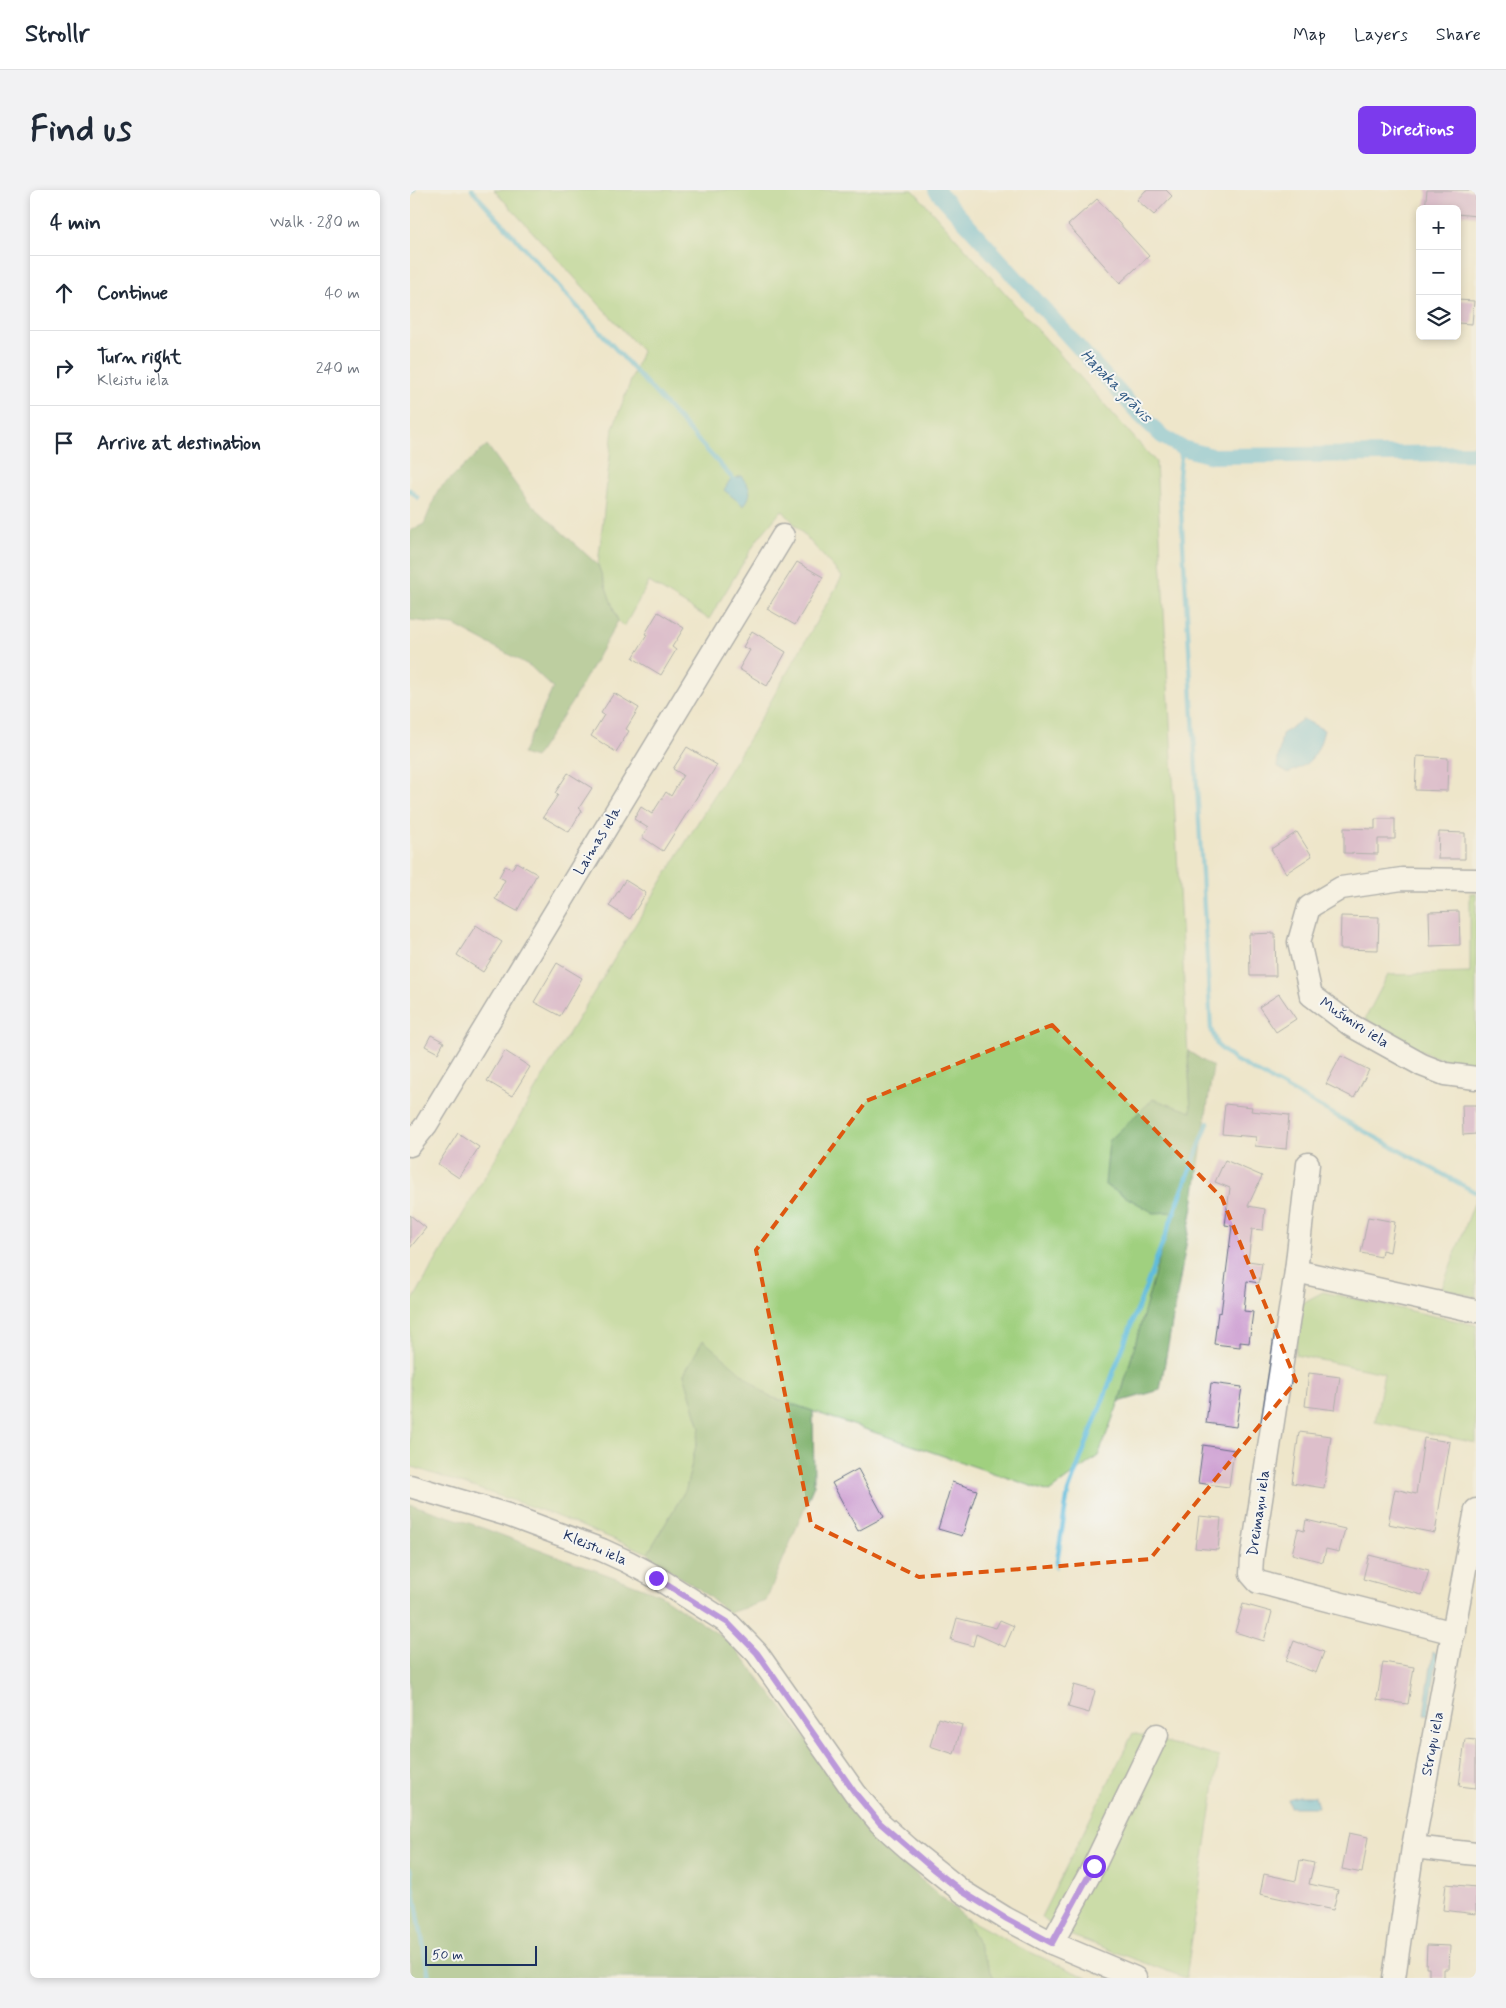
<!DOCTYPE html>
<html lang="en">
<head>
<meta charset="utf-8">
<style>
  :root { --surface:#fff; --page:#f2f2f3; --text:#1f2937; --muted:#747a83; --line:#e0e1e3; --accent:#7c3aed }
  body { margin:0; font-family:Mynerve,sans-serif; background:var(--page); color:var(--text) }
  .controls { position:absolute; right:15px; top:15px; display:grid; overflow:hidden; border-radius:8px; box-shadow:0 2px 8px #0003 }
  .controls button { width:45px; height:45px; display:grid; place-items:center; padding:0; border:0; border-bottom:1px solid var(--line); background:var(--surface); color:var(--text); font:25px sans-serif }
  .scale { position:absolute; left:15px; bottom:12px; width:112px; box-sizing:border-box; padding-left:5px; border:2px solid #1b2f5e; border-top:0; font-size:14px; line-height:18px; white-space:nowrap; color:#1b2f5e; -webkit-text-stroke:4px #f6f6f2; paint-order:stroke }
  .stop { position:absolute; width:15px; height:15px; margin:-11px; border:4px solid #7c3aed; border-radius:50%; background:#fff }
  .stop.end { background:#7c3aed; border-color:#fff; box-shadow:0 1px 5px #0008 }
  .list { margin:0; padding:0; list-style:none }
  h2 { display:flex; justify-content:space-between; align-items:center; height:65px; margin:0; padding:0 20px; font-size:21px }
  h2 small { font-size:16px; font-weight:400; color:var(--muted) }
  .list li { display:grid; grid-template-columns:32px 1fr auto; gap:15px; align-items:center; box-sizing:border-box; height:75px; padding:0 20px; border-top:1px solid var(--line) }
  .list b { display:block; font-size:19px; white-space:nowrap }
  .list p { margin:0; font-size:16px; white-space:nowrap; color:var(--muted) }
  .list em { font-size:16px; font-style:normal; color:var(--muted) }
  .icon { flex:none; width:28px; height:28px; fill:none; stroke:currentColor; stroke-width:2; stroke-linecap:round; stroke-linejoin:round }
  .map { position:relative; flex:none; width:1066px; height:1788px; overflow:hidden; border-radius:8px }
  header { display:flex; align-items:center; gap:30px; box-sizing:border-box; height:70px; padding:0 25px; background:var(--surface); border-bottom:1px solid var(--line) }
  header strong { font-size:24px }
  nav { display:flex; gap:28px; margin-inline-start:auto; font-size:18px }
  .intro { display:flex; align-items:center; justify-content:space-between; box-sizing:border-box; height:120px; padding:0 30px }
  h1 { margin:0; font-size:35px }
  .button { padding:12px 22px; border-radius:8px; background:var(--accent); color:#fff; font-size:18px; font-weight:700 }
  main { display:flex; gap:30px; padding:0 30px }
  aside { flex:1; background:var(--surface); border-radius:8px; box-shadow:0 2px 8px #0003 }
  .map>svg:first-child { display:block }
</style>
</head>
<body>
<header>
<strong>Strollr</strong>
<nav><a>Map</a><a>Layers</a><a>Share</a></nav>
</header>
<div class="intro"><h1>Find us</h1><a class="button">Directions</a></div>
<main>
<aside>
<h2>4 min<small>Walk · 280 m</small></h2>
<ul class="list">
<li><svg class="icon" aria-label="ahead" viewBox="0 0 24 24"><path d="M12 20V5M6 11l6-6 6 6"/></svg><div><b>Continue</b></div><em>40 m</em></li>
<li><svg class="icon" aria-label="right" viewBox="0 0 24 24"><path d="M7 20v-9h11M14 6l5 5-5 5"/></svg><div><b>Turn right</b><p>Kleistu iela</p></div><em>240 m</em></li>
<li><svg class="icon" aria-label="arrive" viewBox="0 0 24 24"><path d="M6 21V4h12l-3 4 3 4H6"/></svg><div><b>Arrive at destination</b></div></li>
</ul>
</aside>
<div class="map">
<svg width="1066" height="1788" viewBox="0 0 1066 1788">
  <rect width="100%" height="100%" fill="#f6f6f2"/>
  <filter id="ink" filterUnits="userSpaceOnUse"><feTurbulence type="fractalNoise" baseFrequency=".02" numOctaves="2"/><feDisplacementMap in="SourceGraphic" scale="10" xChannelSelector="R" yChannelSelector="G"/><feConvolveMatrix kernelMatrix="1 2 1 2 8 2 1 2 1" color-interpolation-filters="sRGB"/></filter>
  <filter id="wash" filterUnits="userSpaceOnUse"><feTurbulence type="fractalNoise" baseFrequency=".0096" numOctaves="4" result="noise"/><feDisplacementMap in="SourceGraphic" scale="20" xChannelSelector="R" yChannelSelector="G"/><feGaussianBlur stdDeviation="1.12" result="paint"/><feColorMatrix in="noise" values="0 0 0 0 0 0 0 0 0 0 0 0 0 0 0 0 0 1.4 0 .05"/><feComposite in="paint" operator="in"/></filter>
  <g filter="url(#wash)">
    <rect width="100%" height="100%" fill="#eee6cb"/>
    <g fill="#a0d07f" stroke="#5e806e">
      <path d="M84,0H503L746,272L781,922L763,1022L709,1212L688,1266L639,1302L358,1206L293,1151L274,1184L290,1238L276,1299L238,1363L131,1320L0,1276V1115L145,866L343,542L432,387L372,320L347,350L299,429L239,392L214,437L208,431L188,375L203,238L232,161Z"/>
      <path d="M1060,703H1066V875C1025,875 990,849 955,829L978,785L1060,783Z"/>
      <path d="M1066,1008V1107L1032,1098Z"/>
      <path d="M913,1102L1066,1135V1253L965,1232L974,1183L885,1165L892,1113Z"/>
      <path d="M723,1543L809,1567L776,1788L654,1743L631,1727Z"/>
      <path d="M556,1728L609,1757L677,1788H584Z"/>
    </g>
    <g fill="#80b26e" stroke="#4e7066">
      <path d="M77,255L117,310L188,375L208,431L162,512L125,568L112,564L143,498L120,476L44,435L0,430V341L14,334L28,300Z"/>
      <path d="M778,861L803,877L783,1016L750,1200L709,1212L762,1022L744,1023L695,995L699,951L743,909L781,922Z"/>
      <path d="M293,1150L358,1206L403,1221L404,1295L356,1411L319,1423L289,1399L250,1374L238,1363L276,1299L290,1238L274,1184Z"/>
      <path d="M0,1314L62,1334L249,1404L321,1453L432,1595L508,1687L556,1728L584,1788H0Z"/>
    </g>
    <g fill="#60bcdd" stroke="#3e769e">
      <path d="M331,286C341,299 343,302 334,316L314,300L320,290Z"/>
      <path d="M893,529L914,540C908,564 902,574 878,583L867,576L872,544Z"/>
      <path d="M1023,1462L1028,1465L1018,1525L1014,1524Z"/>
      <path d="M889,1606H905L908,1617H880L878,1609Z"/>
    </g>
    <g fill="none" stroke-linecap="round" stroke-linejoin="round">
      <g stroke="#60bcdd" stroke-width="4.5">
        <path d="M62,0L323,289"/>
        <path d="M0,3L4,0"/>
        <path d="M772,258L769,285L801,839L807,855L823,869L1065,1002"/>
        <path d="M0,300L8,308"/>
        <path d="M646,1377L658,1302L798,933"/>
        <path d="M0,1679L19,1788"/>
      </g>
      <path stroke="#60bcdd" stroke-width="16" d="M526,0L730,225L752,246L772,258L802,266L1066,263"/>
    </g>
    <g id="blocks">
      <g fill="#c791cd">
        <path d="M736,0H756L762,6L744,25L727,10Z"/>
        <path d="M1017,0H1066V26L1047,24V19H1015Z"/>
        <path d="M687,9L739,66L710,93L658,35Z"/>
        <path d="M1047,110L1064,111L1062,134L1047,133Z"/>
        <path d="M387,372L413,387L385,435L357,419Z"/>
        <path d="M248,422L274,438L262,457L266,460L251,485L223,468L237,445L235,444Z"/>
        <path d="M342,441L376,462L357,496L329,479L340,460L333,457Z"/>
        <path d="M204,503L229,518L216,539L219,541L206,562L181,546L194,525L191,523Z"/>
        <path d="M277,557L307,575L253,661L232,647L238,638L224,629L231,617L242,624L256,602L261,606L273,585L263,579Z"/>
        <path d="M1007,566L1038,568L1037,601L1005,600Z"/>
        <path d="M158,583L182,598L169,618L172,620L159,642L133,627L148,605L145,603Z"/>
        <path d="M965,629H985V649H968V664L934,663V638L965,639Z"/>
        <path d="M887,642L902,666L876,683L861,659Z"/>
        <path d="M1029,642L1055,643V669H1028Z"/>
        <path d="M106,672L127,684L107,721L85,709L95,690L89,687L95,676L102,679Z"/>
        <path d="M215,690L236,703L220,729L199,716Z"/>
        <path d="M1049,721L1050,755L1020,756L1019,722Z"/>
        <path d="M931,726L969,727L968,760L930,759Z"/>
        <path d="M66,735L92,752L73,782L47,765Z"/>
        <path d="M865,743L866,786H840L839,744Z"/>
        <path d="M147,773L172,788L150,826L124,812Z"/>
        <path d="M869,804L886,829L866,842L849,817Z"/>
        <path d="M21,845L34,852L28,863L15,856Z"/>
        <path d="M95,861L120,877L102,906L77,891Z"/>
        <path d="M931,866L959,880L944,908L916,894Z"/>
        <path d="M815,914L842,917L841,921L879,925L876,959L845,956L846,947L812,944Z"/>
        <path d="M1052,915H1066V944L1053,945Z"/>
        <path d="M48,943L69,957L49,988L28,974Z"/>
        <path d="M815,970L852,986L838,1016L855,1019L853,1040L842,1039L838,1071L852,1073L849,1093L837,1091L834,1121L843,1122L839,1153L830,1152V1157L804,1154L808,1122L811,1123L822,1036L815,1035L820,998L805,992Z"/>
        <path d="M0,1025L16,1038L0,1058Z"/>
        <path d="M958,1027L985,1032L980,1062L972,1060L971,1067L951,1063Z"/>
        <path d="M899,1183L930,1187L925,1220L895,1216Z"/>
        <path d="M801,1193L832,1197L826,1237L796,1233Z"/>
        <path d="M889,1242L921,1246L914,1298L882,1293Z"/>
        <path d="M1014,1248L1040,1252L1025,1343L978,1334L985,1299L1006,1304Z"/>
        <path d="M793,1255L824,1260L819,1297L788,1293Z"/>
        <path d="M448,1279L474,1327L448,1341L422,1293Z"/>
        <path d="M542,1292L567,1300L552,1346L528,1339Z"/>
        <path d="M789,1326L811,1328L808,1360L785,1358Z"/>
        <path d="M896,1330L935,1339L929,1362L916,1359L913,1372L882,1364L888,1339L894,1341Z"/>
        <path d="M959,1365L1019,1380L1012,1405L953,1389Z"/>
        <path d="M833,1414L862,1422L854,1451L825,1442Z"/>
        <path d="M547,1428L586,1438L590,1430L604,1436L595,1457L566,1444L563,1456L541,1450Z"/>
        <path d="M884,1451L914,1462L906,1483L876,1471Z"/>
        <path d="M973,1472L1004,1477L998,1514L967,1510Z"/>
        <path d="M664,1495L685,1501L679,1523L658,1517Z"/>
        <path d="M528,1528L552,1535L544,1564L520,1556Z"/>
        <path d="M1055,1549L1066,1550V1598L1049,1596Z"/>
        <path d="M939,1643L958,1647L952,1683L932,1679Z"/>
        <path d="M890,1670L904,1673L899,1694L928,1700L923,1720L850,1704L854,1684L886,1691Z"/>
        <path d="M1036,1694L1066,1697V1724L1033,1720Z"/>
        <path d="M1017,1755L1040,1756L1039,1779H1034V1788H1019V1778H1016Z"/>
      </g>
    </g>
  </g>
  <g filter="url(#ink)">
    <use href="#blocks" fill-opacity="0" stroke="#656f84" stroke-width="1"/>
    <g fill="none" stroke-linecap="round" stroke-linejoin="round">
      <g stroke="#656f84" stroke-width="25">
        <g id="minor">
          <path d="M1066,690L992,689L931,698L899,717L889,752L901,805L942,836L1012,875L1035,884L1066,888"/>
          <path d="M0,955L16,935L373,346"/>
          <path d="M898,974L886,1081L842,1368L841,1384L848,1392L1044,1443"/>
          <path d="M886,1081L1066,1121"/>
          <path d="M0,1296L98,1325L192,1360L218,1372L246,1387L318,1433L347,1463L445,1603L470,1633L498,1658L553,1702L595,1728L642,1753L725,1788"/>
          <path d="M1003,1657L1066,1664"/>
          <path d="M642,1753L684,1676L747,1545"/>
          <path d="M984,1788L1003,1657L1066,1320"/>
        </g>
      </g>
      <use href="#minor" stroke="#fff" stroke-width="22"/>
    </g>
  </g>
  <g fill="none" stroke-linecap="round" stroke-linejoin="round" filter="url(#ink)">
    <path stroke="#7c3aed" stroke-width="6" d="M246,1388L318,1433L347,1463L445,1603L470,1633L523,1679L553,1702L595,1728L642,1753L684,1676"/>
  </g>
  <path d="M0 0H1066V1788H0ZM642,835L812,1008L886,1191L740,1369L509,1387L401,1334L346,1060L456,911Z" fill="#eee6cb" fill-opacity=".55" fill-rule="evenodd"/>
  <path fill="none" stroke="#de5710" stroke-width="4" stroke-dasharray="10 6" stroke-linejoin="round" d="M642,835L812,1008L886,1191L740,1369L509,1387L401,1334L346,1060L456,911Z"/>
  <g text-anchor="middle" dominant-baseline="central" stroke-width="4" stroke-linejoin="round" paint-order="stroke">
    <g font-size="15" fill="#1b2f5e" stroke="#f6f6f2">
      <text transform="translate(188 651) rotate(-59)">Laimas iela</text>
      <text transform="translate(944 833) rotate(33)">Mušmiru iela</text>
      <text transform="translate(849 1323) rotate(-82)">Dreimaņu iela</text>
      <text transform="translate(185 1358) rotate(23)">Kleistu iela</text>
      <text transform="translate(1023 1554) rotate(-79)">Strupu iela</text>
    </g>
    <g font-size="16" font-style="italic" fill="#305984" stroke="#f6f6f2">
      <text transform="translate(706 196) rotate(46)">Hapaka grāvis</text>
    </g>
  </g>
</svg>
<div class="controls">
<button>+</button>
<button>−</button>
<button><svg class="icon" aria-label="layers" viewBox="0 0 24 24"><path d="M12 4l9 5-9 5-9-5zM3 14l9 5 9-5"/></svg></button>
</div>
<div class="scale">50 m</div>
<div class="stop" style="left:684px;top:1676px"></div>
<div class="stop end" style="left:246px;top:1388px"></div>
</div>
</main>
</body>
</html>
